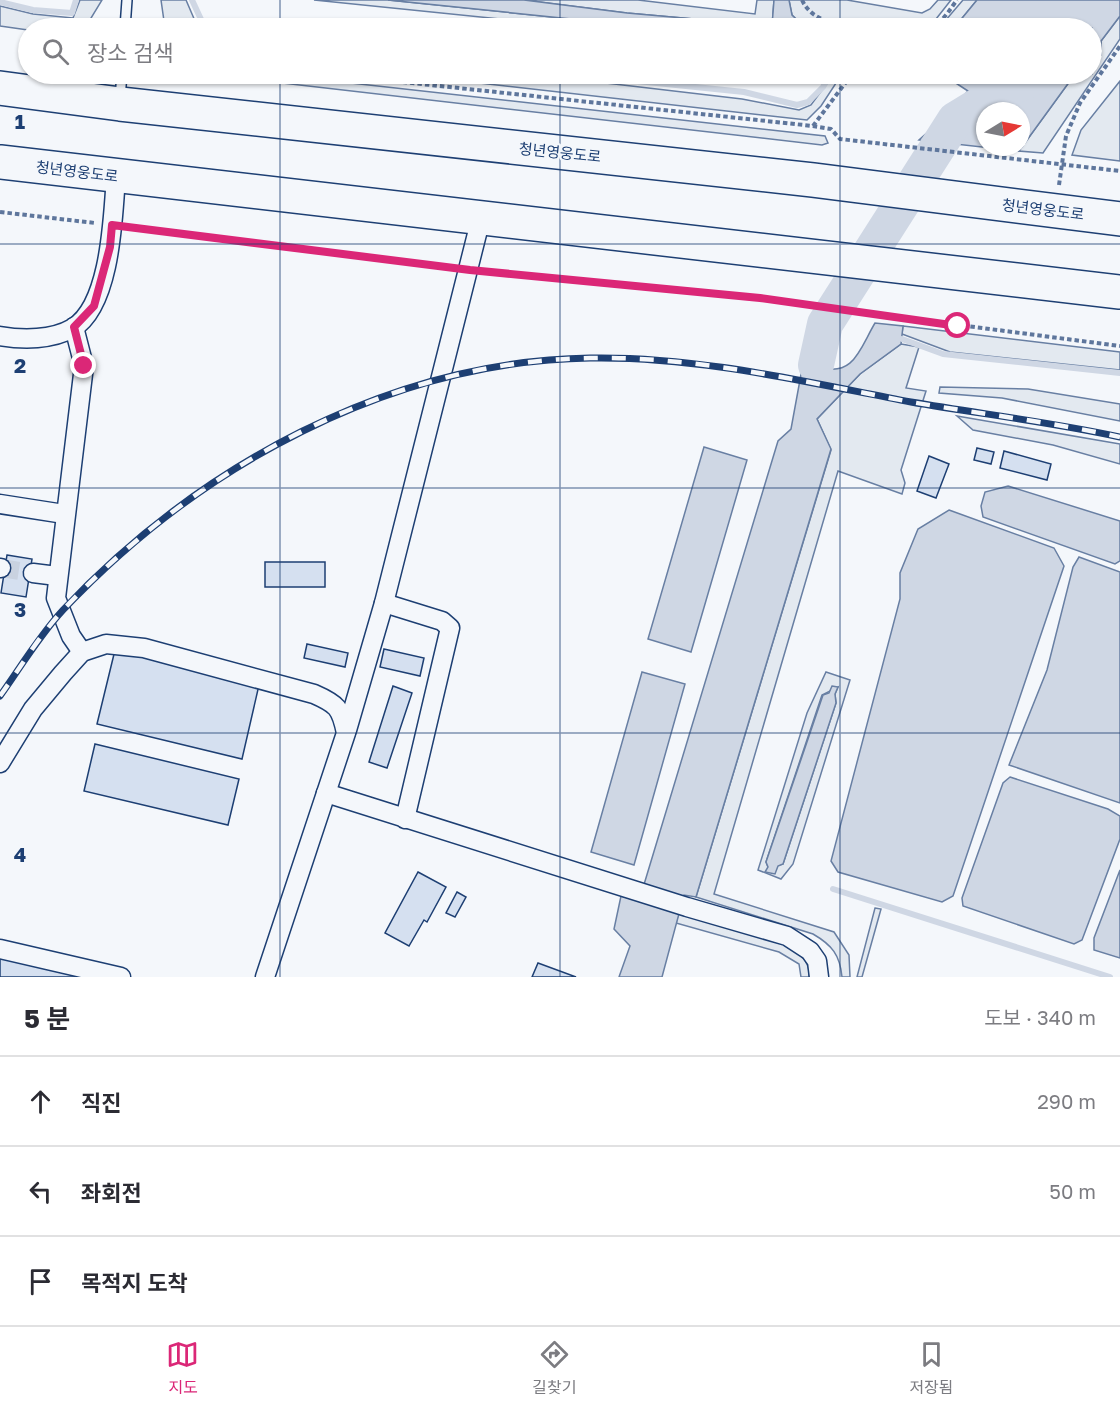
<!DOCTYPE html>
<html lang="ko">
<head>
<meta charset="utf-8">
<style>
  :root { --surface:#fff; --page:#f7f7f7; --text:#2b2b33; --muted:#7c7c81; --line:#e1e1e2; --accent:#db2777 }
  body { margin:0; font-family:"Golos Text","Noto Sans KR",sans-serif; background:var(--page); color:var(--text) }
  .compass { position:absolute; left:976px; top:102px; width:54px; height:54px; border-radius:50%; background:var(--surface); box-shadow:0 2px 4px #0004; rotate:80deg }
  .stop { position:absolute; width:18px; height:18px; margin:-14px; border:4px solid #db2777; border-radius:50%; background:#fff }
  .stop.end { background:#db2777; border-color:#fff; box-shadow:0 2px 6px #0008 }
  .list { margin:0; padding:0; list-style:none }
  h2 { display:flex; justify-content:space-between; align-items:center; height:78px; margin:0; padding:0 24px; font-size:26px }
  h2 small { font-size:20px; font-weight:400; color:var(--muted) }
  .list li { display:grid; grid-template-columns:39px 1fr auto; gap:18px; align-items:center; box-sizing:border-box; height:90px; padding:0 24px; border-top:2px solid var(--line) }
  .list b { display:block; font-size:22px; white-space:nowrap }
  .list em { font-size:20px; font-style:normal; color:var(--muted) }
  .icon { flex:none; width:33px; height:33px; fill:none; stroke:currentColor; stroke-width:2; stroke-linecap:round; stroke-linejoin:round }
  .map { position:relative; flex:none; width:1120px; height:977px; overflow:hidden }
  .search { position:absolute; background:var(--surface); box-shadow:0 2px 4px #0004; left:18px; right:18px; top:18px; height:66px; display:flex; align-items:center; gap:15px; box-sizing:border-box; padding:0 21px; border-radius:33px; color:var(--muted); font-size:22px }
  .sheet { height:348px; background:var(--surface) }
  nav { display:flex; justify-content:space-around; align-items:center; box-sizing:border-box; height:84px; border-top:2px solid var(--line); background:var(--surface); font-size:16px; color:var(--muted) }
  nav a { display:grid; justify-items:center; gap:3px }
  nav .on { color:var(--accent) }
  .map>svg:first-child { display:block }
</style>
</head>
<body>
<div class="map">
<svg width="1120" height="977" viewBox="0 0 1120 977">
  <rect width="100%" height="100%" fill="#f4f7fb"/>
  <g fill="#e3e9f0" stroke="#687fa3" stroke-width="1.5" fill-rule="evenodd">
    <path d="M80,0H102L85,28L28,30L0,26V6L33,14L73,18Z"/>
    <path d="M161,0H186L198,28H165Z"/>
    <path d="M314,0H388L659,28H587Z"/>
    <path d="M524,0H638L755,14L757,0H774L772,26L627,13Z"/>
    <path d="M789,0H847L922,13L930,9L938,0H951L936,19L925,23L862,19L858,28H804L792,15Z"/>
    <path d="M963,0H977L954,28H939Z"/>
    <path d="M1120,16V39L1043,153L1019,151L1075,74H1092V55H1101V41Z"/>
    <path d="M203,74H270L825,136L828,143L822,145Z"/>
    <path d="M400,74H529L742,99L799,110L811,105L834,74H842L821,106L807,120Z"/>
    <path d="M1120,81V161L1072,155L1081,130Z"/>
    <path d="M903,326L1120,352V370L950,352L902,334Z"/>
    <path d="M901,344L919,347L906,388L926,391L901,470L905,483L902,494L838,471L714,894L834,932L849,955L850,977H842C840,955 832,945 813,934L696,897L831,450L817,419L860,374Z"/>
    <path d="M940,387L1028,389L1120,404V421L1002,398L939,393Z"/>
    <path d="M957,416L1120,444V464L1053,445L973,430Z"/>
    <path d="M826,672L850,680L793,864L781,879L758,870L807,713ZM838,687L835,694L836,703L783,864L768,867L766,862L822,695Z"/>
    <path d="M875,908L881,909L862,977H857Z"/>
    <path d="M679,912L779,942C794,950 811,958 809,977H801L799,964L779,952L676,923Z"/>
  </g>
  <g fill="#cfd7e4" stroke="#687fa3" stroke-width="1.5" fill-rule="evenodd">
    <path d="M388,0H524L627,13L772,26L774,0H789L792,15L806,28H659Z"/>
    <path d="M977,0H1120V16L1101,41V55H1092V28H954Z"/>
    <path d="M942,74H1075L1019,151L919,140L947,115L968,91ZM985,111H1021V147H985Z"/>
    <path d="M819,316L845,320L819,367C854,378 860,348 875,323L903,326L901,344L860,374L817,419L831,449L696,897L684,895L662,977H619L630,946L614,929L621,896L639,901L778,441L791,429L804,358Z"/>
    <path d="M704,447L747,460L691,652L648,639Z"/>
    <path d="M1008,486L1120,521V561L1115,564L983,517L981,506L985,492Z"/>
    <path d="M949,510L1054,548L1064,566L953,896L942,902L838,872L831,861L900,599V573L918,529Z"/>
    <path d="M1079,557L1120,572V803L1009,765L1047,670L1073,567Z"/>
    <path d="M642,672L685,684L634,865L591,852Z"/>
    <path d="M832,686L838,687L835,694L836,703L783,864L778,866L775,874L765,872L768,867L766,862L823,695L829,693Z"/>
    <path d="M1010,777L1108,809L1120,816V839L1082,940L1074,944L963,906L962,898L1003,783Z"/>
    <path d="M1120,870V958L1094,950V938Z"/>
  </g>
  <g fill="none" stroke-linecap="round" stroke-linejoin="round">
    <g stroke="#cfd7e4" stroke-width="6">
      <path d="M192,0L205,28"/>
      <path d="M0,2L33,10L72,13L76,0"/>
      <path d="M569,74L744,92L797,105L808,102L823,87L830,74"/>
      <path d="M902,339L943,354L1120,373"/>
      <path d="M833,889L1110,977"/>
    </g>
    <path stroke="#cfd7e4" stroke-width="36" d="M816,365L825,324L955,120L1001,92L1032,78L1036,74"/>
  </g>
  <g fill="#d5e0f0" stroke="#1d3f73" stroke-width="1.5">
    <path d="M977,448L994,452L991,464L974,460Z"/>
    <path d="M1004,451L1051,464L1047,480L1000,468Z"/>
    <path d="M929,456L949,464L936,498L917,491Z"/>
    <path d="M7,555L32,559L26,597L1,593Z"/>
    <rect x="265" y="562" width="60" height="25"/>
    <path d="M307,644L348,653L345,667L304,658Z"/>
    <path d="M384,649L424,658L420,676L380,667Z"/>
    <path d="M115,650L259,685L242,759L97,724Z"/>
    <path d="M393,686L412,693L387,768L369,762Z"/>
    <path d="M95,744L239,779L228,825L84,791Z"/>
    <path d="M418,872L446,887L427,922L424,920L409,946L385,933Z"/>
    <path d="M457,892L466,897L455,917L446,913Z"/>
    <path d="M0,956L91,977H0Z"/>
    <path d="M538,963L576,977H532Z"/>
  </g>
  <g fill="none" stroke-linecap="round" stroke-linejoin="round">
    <path stroke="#c9d2e0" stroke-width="18" stroke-dasharray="18 9" stroke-linecap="butt" d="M1,568L33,573"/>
    <g stroke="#1d3f73" stroke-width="12">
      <g id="service">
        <path d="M125,28L127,0"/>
        <path d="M120,98L122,74"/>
      </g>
    </g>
    <g stroke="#1d3f73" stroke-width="21">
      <g id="minor">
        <path d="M74,327L84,366L56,598L71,636L82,652"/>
        <path d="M0,336C23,340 52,340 73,328C111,305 113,216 116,176"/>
        <path d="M0,504L64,514"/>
        <path d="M0,568H1"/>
        <path d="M33,573L57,576"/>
        <path d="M384,603L442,621L450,628L405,819"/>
        <path d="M347,730L384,603L481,218"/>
        <path d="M0,763L33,709L63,673L82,652L106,644L144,648L314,694C337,704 341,708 346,733L265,977"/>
        <path d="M326,793L687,907L787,936L810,951L817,961L819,977"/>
        <path d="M0,949L121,977"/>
      </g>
    </g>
    <g stroke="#1d3f73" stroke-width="36">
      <g id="motorway">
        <path d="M0,88L120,104L813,180L1120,219"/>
        <path d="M0,162L1120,292"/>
      </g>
    </g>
    <g stroke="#5e769c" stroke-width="4" stroke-dasharray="4.5 3" stroke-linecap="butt">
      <path d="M802,0C813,24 842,25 864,27"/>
      <path d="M864,28C884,21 910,32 930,27C942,24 950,9 957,0"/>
      <path d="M328,74L813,126L831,129L840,139L1120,171"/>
      <path d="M813,126L852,74"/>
      <path d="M1059,185L1066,136L1080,103L1120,46"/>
      <path d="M0,212L95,223"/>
      <path d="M129,228L452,268"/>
      <path d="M486,272L760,299L1120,346"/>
    </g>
    <use href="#service" stroke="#f4f7fb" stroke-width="9"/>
    <use href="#minor" stroke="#f4f7fb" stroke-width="18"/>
    <use href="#motorway" stroke="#f4f7fb" stroke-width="33"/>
    <g stroke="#1d3f73" stroke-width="7">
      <path id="rail" d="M0,696C20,668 39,636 63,610C198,467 389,361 590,358C698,356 805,382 911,402C981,414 1051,422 1120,437"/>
    </g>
    <use href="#rail" stroke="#f4f7fb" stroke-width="4.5" stroke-dasharray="14" stroke-linecap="butt"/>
  </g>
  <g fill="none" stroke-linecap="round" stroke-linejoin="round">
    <path stroke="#db2777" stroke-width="8" d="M84,366L74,327L94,306L110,247L112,225L470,270L760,298L958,326"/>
  </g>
  <path fill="none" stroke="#1d3f73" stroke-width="1.5" stroke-opacity="0.55" d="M280,0V28M560,0V28M840,0V28M280,74V977M560,74V977M840,74V977M0,244H1120M0,488H1120M0,733H1120"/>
  <g text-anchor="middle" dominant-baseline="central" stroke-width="4.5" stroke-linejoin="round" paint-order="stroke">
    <g font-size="15" fill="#1d3f73" stroke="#f4f7fb">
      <text transform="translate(560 152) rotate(6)">청년영웅도로</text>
      <text transform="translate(77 171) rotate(7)">청년영웅도로</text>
      <text transform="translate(1043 209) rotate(7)">청년영웅도로</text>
    </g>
  </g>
  <g font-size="20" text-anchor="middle" font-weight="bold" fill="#1d3f73" stroke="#f4f7fb" stroke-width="4.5" stroke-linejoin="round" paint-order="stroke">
    <text x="20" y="129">1</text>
    <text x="20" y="373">2</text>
    <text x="20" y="617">3</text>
    <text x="20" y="862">4</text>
  </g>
</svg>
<svg class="compass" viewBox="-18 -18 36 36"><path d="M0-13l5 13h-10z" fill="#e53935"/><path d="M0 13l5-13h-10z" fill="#7c7c81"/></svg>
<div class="stop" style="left:958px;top:326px"></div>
<div class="stop end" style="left:84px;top:366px"></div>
<div class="search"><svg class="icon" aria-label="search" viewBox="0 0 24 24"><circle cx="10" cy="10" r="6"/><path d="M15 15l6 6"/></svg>장소 검색</div>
</div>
<section class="sheet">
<h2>5 분<small>도보 · 340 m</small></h2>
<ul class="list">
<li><svg class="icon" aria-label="ahead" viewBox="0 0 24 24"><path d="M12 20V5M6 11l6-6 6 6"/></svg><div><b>직진</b></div><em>290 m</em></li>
<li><svg class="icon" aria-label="left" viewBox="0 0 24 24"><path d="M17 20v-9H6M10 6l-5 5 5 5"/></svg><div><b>좌회전</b></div><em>50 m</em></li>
<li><svg class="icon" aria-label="arrive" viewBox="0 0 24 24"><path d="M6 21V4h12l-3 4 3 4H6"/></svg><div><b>목적지 도착</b></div></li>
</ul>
</section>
<nav>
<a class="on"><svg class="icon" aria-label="map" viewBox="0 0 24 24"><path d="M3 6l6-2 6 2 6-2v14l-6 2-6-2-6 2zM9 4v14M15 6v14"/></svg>지도</a>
<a><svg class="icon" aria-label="directions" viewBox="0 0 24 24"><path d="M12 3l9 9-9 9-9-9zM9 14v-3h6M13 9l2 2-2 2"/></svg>길찾기</a>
<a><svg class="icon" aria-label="saved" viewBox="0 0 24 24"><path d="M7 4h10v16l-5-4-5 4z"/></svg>저장됨</a>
</nav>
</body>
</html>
